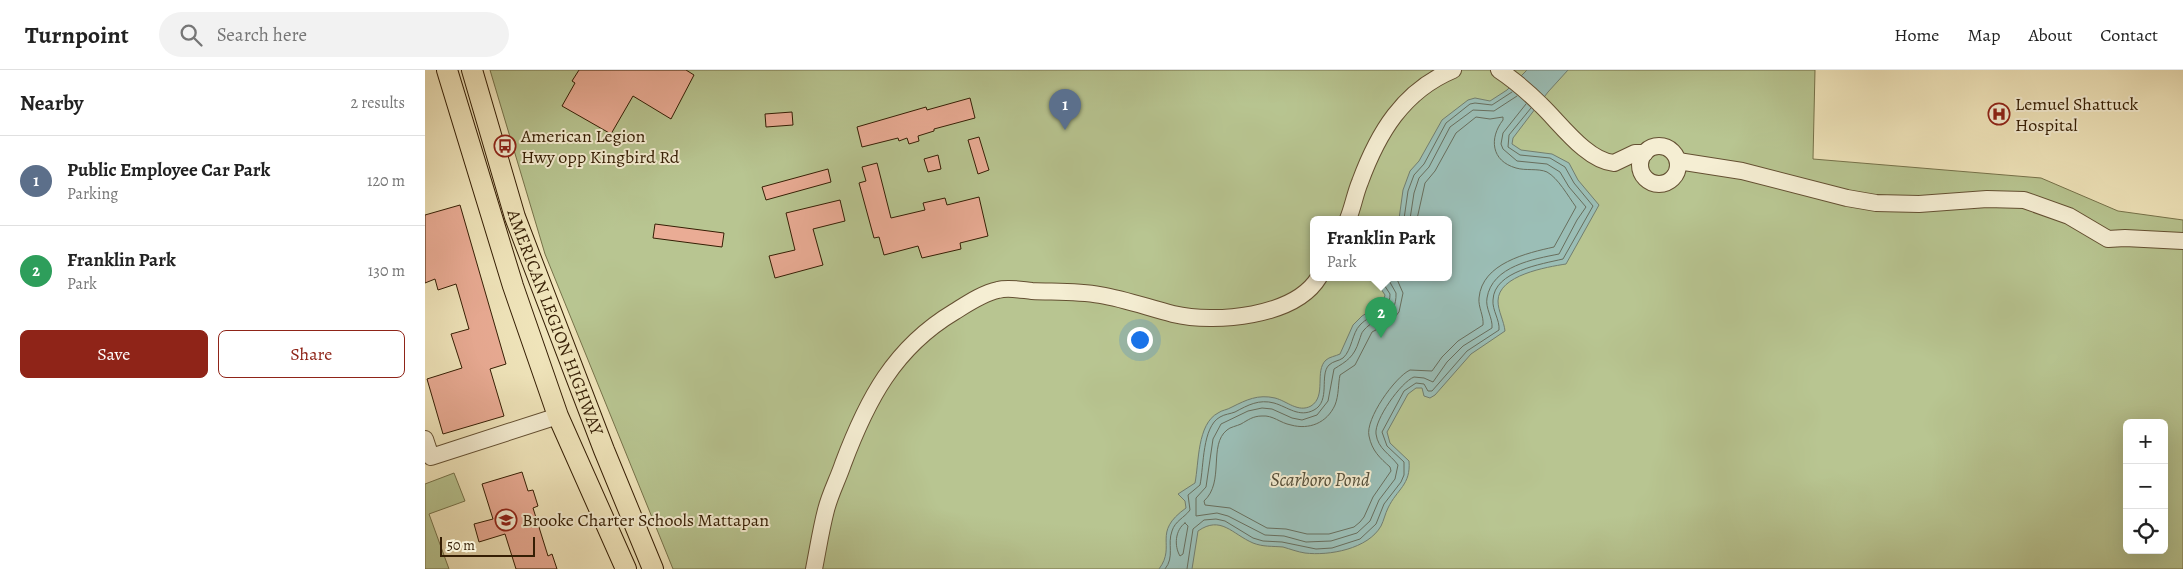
<!DOCTYPE html>
<html lang="en">
<head>
<meta charset="utf-8">
<style>
  :root { --surface:#fff; --page:#f2f2f2; --text:#222; --muted:#767676; --line:#e0e0e0; --accent:#8f2418 }
  body { margin:0; font-family:Alegreya,serif; background:var(--page); color:var(--text) }
  .controls { position:absolute; right:15px; bottom:15px; display:grid; overflow:hidden; border-radius:8px; box-shadow:0 5px 20px #0002 }
  .controls button { width:45px; height:45px; display:grid; place-items:center; padding:0; border:0; border-bottom:1px solid var(--line); background:var(--surface); color:var(--text); font:25px sans-serif }
  .scale { position:absolute; left:15px; bottom:12px; width:95px; box-sizing:border-box; padding-left:5px; border:2px solid #351e04; border-top:0; font-size:14px; line-height:18px; white-space:nowrap; color:#351e04; -webkit-text-stroke:4px #f5eed3; paint-order:stroke }
  .you { position:absolute; left:714px; top:269px; width:18px; height:18px; margin:-12px; border:4px solid #fff; border-radius:50%; background:#1a73e8; box-shadow:0 0 0 8px #1a73e833 }
  .badge { display:grid; place-items:center; width:32px; height:32px; border-radius:50%; background:var(--accent); color:#fff; font-size:16px; font-weight:700 }
  .pin { position:absolute; translate:-50% -41px; filter:drop-shadow(0 1px 2px #0008) }
  .pin::after { content:''; position:absolute; top:26px; width:18px; height:15px; background:inherit; clip-path:polygon(0 0,100% 0,50% 100%) }
  .popup { position:absolute; left:885px; top:146px; width:142px; height:65px; box-sizing:border-box; display:grid; place-content:center; border-radius:8px; background:var(--surface); filter:drop-shadow(0 1px 4px #0005); font-size:16px; white-space:nowrap; color:var(--muted) }
  .popup b { font-size:19px; color:var(--text) }
  .popup::after { content:''; position:absolute; left:50%; top:100%; margin-left:-10px; border:10px solid transparent; border-top-color:var(--surface) }
  .list { margin:0; padding:0; list-style:none }
  h2 { display:flex; justify-content:space-between; align-items:center; height:65px; margin:0; padding:0 20px; font-size:21px }
  h2 small { font-size:16px; font-weight:400; color:var(--muted) }
  .list li { display:grid; grid-template-columns:32px 1fr auto; gap:15px; align-items:center; box-sizing:border-box; height:90px; padding:0 20px; border-top:1px solid var(--line) }
  .list b { display:block; font-size:19px; white-space:nowrap }
  .list p { margin:0; font-size:16px; white-space:nowrap; color:var(--muted) }
  .list em { font-size:16px; font-style:normal; color:var(--muted) }
  .actions { display:flex; gap:10px; padding:15px 20px }
  .actions a { flex:1; padding:11px 0; border:1px solid var(--accent); border-radius:8px; text-align:center; font-size:18px; color:var(--accent) }
  .actions .main { background:var(--accent); color:#fff }
  .icon { flex:none; width:28px; height:28px; fill:none; stroke:currentColor; stroke-width:2; stroke-linecap:round; stroke-linejoin:round }
  .map { position:relative; flex:none; width:1758px; height:499px; overflow:hidden }
  header { display:flex; align-items:center; gap:30px; box-sizing:border-box; height:70px; padding:0 25px; background:var(--surface); border-bottom:1px solid var(--line) }
  header strong { font-size:24px }
  nav { display:flex; gap:28px; margin-inline-start:auto; font-size:18px }
  .search { width:350px; height:45px; background:var(--page); display:flex; align-items:center; gap:12px; box-sizing:border-box; padding:0 18px; border-radius:28px; color:var(--muted); font-size:19px }
  main { display:flex }
  aside { flex:1; background:var(--surface) }
  .map>svg:first-child { display:block }
</style>
</head>
<body>
<header>
<strong>Turnpoint</strong>
<div class="search"><svg class="icon" aria-label="search" viewBox="0 0 24 24"><circle cx="10" cy="10" r="6"/><path d="M15 15l6 6"/></svg>Search here</div>
<nav><a>Home</a><a>Map</a><a>About</a><a>Contact</a></nav>
</header>
<main>
<aside>
<h2>Nearby<small>2 results</small></h2>
<ul class="list">
<li><span class="badge" style="background:#5c6f8a">1</span><div><b>Public Employee Car Park</b><p>Parking</p></div><em>120 m</em></li>
<li><span class="badge" style="background:#2e9e5b">2</span><div><b>Franklin Park</b><p>Park</p></div><em>130 m</em></li>
</ul>
<div class="actions"><a class="main">Save</a><a>Share</a></div>
</aside>
<div class="map">
<svg width="1758" height="499" viewBox="0 0 1758 499">
  <rect width="100%" height="100%" fill="#f0e5bb"/>
  <filter id="stains"><feTurbulence type="fractalNoise" baseFrequency=".004" numOctaves="4"/><feColorMatrix values="0 0 0 0 .2 0 0 0 0 .09 0 0 0 0 .02 0 0 0 .5 -.17"/></filter>
  <radialGradient id="worn" r=".72"><stop offset=".6" stop-color="#630" stop-opacity="0"/><stop offset="1" stop-color="#630" stop-opacity=".3"/></radialGradient>
  <g fill="#b8c591" stroke="#76724a" fill-rule="evenodd">
    <path d="M65,0H1390L1388,89L1616,108L1693,141L1758,150V499H248L120,184ZM888,149H1024V207H888ZM1702,353H1739V480H1702Z"/>
    <path d="M29,403L40,431L4,444L24,499H0V414Z"/>
  </g>
  <path fill="#9bbeb6" stroke="#727e6f" d="M1102,0H1143L1123,22L1088,68L1087,74L1096,80L1127,84L1144,93L1153,110L1174,135L1141,194C1122,197 1073,205 1073,231C1073,241 1079,251 1080,261L1046,284L1010,325L1005,328L999,326L997,318H991L983,324L962,362L965,373L984,391C986,415 972,419 963,438C960,444 959,450 956,456C943,479 904,486 880,483C873,482 865,479 858,477C847,476 838,477 828,473C807,464 796,445 773,461L767,499H734C752,475 726,463 761,438L760,431L753,424L770,413C774,393 772,354 793,343C797,340 802,340 807,337C821,330 833,324 850,328C862,331 873,343 886,336C902,326 889,301 901,290C904,287 911,286 915,284L928,255L937,246L958,233L960,225L948,207H1024V149H974L978,120L985,101L994,91L1017,50L1043,30L1050,28L1065,31L1082,20Z"/>
  <g fill="none" stroke-linecap="round" stroke-linejoin="round">
    <g stroke="#686e5d" stroke-width="1">
      <path d="M979,149L983,121L989,105L999,94L1021,53L1045,34L1050,33L1067,35L1087,22"/>
      <path d="M985,149L989,123L994,108L1004,97L1025,57L1048,40L1069,41L1092,26"/>
      <path d="M962,207L971,223C972,249 952,245 939,260C936,263 936,266 934,271C929,287 922,291 909,299L903,331L892,345L877,350L867,348L847,339L837,338L823,341L796,354L788,369L781,417L771,428V446L792,443L803,446L840,465L859,466L881,472L906,471L932,463L945,451L954,430L970,409L973,395C965,384 953,379 951,364C949,350 976,312 989,307L999,308L1008,312L1022,292L1038,276L1067,258C1068,248 1060,238 1062,228C1067,196 1109,189 1134,184L1152,150L1161,137L1144,117L1135,102L1122,94L1092,91L1078,79L1076,74L1078,63L1101,34"/>
      <path d="M971,207L978,223L974,242L966,252L947,262L930,295L915,305C913,314 914,325 910,335C902,353 884,360 866,355C855,353 848,345 837,346C828,346 823,350 816,354C812,356 805,357 802,360C783,375 800,412 779,431L780,435L805,438L842,458L861,459L882,464H904L929,457L935,452L939,447L948,427L966,401L965,397C955,388 947,381 944,366C940,349 970,307 985,300L1007,301L1017,287L1033,271L1058,255C1059,246 1053,237 1054,228C1057,193 1102,183 1129,177L1151,137C1143,126 1133,108 1122,102C1113,98 1101,101 1091,98C1066,91 1064,68 1078,50V47L1065,49L1051,47L1031,63L1010,101L1000,113L992,149"/>
      <path d="M760,453L763,456L758,484L755,486C749,476 750,460 760,453Z"/>
      <path d="M740,499C750,487 742,474 747,461C750,451 759,448 765,440L763,425L775,415C779,396 777,357 795,347C800,344 805,344 810,342C823,335 834,329 849,333C863,337 874,348 889,340C906,331 894,305 904,295C908,291 914,291 918,288C927,280 927,263 935,255C946,243 965,244 965,224L954,207"/>
      <path d="M762,499L768,459L779,450L791,449L800,451L828,468L838,471L857,472L891,479L907,478L935,469L951,454L959,434L976,412L979,405V392L962,376L957,362L979,321L991,313L999,314L1003,321H1007L1042,281L1074,260C1075,250 1067,240 1068,230C1069,201 1117,194 1138,189L1168,136L1149,113L1140,97L1125,88L1095,85L1083,77L1084,65L1106,38"/>
    </g>
  </g>
  <g fill="#eaac95" stroke="#351e04">
    <path d="M154,0H261L269,5L246,49L208,26L186,64L137,36L150,13L147,11Z"/>
    <path d="M545,28L550,48L509,59V61L493,66L494,71L484,74L482,68L474,71L473,68L437,77L432,57L501,37L502,40Z"/>
    <path d="M367,42L368,55L341,57L340,44Z"/>
    <path d="M554,67L564,100L553,104L543,70Z"/>
    <path d="M513,85L516,99L503,102L499,89Z"/>
    <path d="M452,93L466,148L500,140L498,133L520,128L522,135L554,127L563,166L535,173L536,179L497,188L493,176L459,185L454,167L449,168L434,113L441,111L437,97Z"/>
    <path d="M403,99L406,112L341,130L337,117Z"/>
    <path d="M415,130L420,151L388,159L398,195L350,208L344,186L370,180L361,143Z"/>
    <path d="M35,135L81,294L65,299L79,346L18,364L2,309L37,298L26,264L44,259L31,214L13,220L10,209L0,213V145Z"/>
    <path d="M230,154L299,163L297,177L228,168Z"/>
    <path d="M97,402L103,421L108,420L113,436L108,438L123,486L127,484L132,499H91L80,464L54,472L49,454L68,449L57,414Z"/>
  </g>
  <g fill="none" stroke-linecap="round" stroke-linejoin="round">
    <g stroke="#645032" stroke-width="18">
      <g id="minor">
        <path d="M1074,0C1089,10 1103,22 1116,35C1135,53 1162,91 1189,93L1210,83H1220"/>
        <circle cx="1234" cy="95" r="19"/>
        <path d="M1253,91L1317,101L1422,128L1451,133L1494,134L1562,129L1599,130L1644,146L1683,169L1700,168L1758,171"/>
        <path d="M923,149C928,137 930,124 935,112C953,63 978,21 1028,0"/>
        <path d="M0,369L6,387L133,346"/>
        <path d="M389,499C393,479 396,459 401,440C405,424 413,409 418,394C442,330 469,278 529,242C542,234 558,223 573,220C583,217 597,220 607,221C629,222 653,221 675,225C700,229 724,238 748,244C790,254 870,247 894,207"/>
      </g>
    </g>
    <g stroke="#351e04" stroke-width="22">
      <g id="major">
        <path d="M22,0L88,216L133,346L201,499"/>
        <path id="s1" d="M47,0L90,147L179,380L228,499"/>
      </g>
    </g>
    <use href="#minor" stroke="#f5eed3" stroke-width="16"/>
    <use href="#major" stroke="#f0e5bb" stroke-width="20"/>
  </g>
  <defs>
    <g id="hospital-ring" transform="scale(1.125)"><circle r="9.5" fill="#f5eed3" stroke="#8f2418" stroke-width="1.5"/><path d="M-5-5h3v3.5h4V-5h3V5h-3V1.5h-4V5h-3Z" fill="#8f2418"/></g>
    <g id="bus-ring" transform="scale(1.125)"><circle r="9.5" fill="#f5eed3" stroke="#8f2418" stroke-width="1.5"/><path d="M-5-6H5V4H4V6H2V4H-2V6H-4V4H-5ZM-3.5-4V0h7V-4ZM-3.5 1.2v1.5H-2V1.2ZM2 1.2v1.5H3.5V1.2Z" fill="#8f2418"/></g>
    <g id="school-ring" transform="scale(1.125)"><circle r="9.5" fill="#f5eed3" stroke="#8f2418" stroke-width="1.5"/><path d="M0-5L7-2L0 1L-7-2ZM-4 1L0 2.5L4 1V4Q0 6-4 4Z" fill="#8f2418"/></g>
  </defs>
  <g fill-rule="evenodd">
    <use href="#hospital-ring" x="1574" y="44"/>
    <use href="#bus-ring" x="80" y="76"/>
    <use href="#school-ring" x="81" y="450"/>
  </g>
  <g text-anchor="middle" dominant-baseline="central" stroke-width="4" stroke-linejoin="round" paint-order="stroke">
    <g font-size="18" fill="#351e04" stroke="#f5eed3" text-anchor="start">
      <text x="1590" y="34">Lemuel Shattuck<tspan x="1590" dy="21">Hospital</tspan></text>
      <text x="96" y="66">American Legion<tspan x="96" dy="21">Hwy opp Kingbird Rd</tspan></text>
      <text x="97" y="450">Brooke Charter Schools Mattapan</text>
    </g>
    <g font-size="18" fill="#351e04" stroke="#f5eed3">
      <text stroke="none"><textPath href="#s1" startOffset="266">AMERICAN LEGION HIGHWAY</textPath></text>
    </g>
    <g font-size="19" font-style="italic" fill="#544e39" stroke="#f5eed3">
      <text x="895" y="410">Scarboro Pond</text>
    </g>
  </g>
  <rect width="100%" height="100%" filter="url(#stains)"/>
  <rect width="100%" height="100%" fill="url(#worn)"/>
</svg>
<div class="controls">
<button>+</button>
<button>−</button>
<button><svg class="icon" aria-label="locate" viewBox="0 0 24 24"><circle cx="12" cy="12" r="6"/><path d="M12 2v4M12 18v4M2 12h4M18 12h4"/></svg></button>
</div>
<div class="scale">50 m</div>
<div class="you"></div>
<div class="pin badge" style="left:640px;top:60px;background:#5c6f8a">1</div>
<div class="pin badge" style="left:956px;top:268px;background:#2e9e5b">2</div>
<div class="popup"><b>Franklin Park</b>Park</div>
</div>
</main>
</body>
</html>
